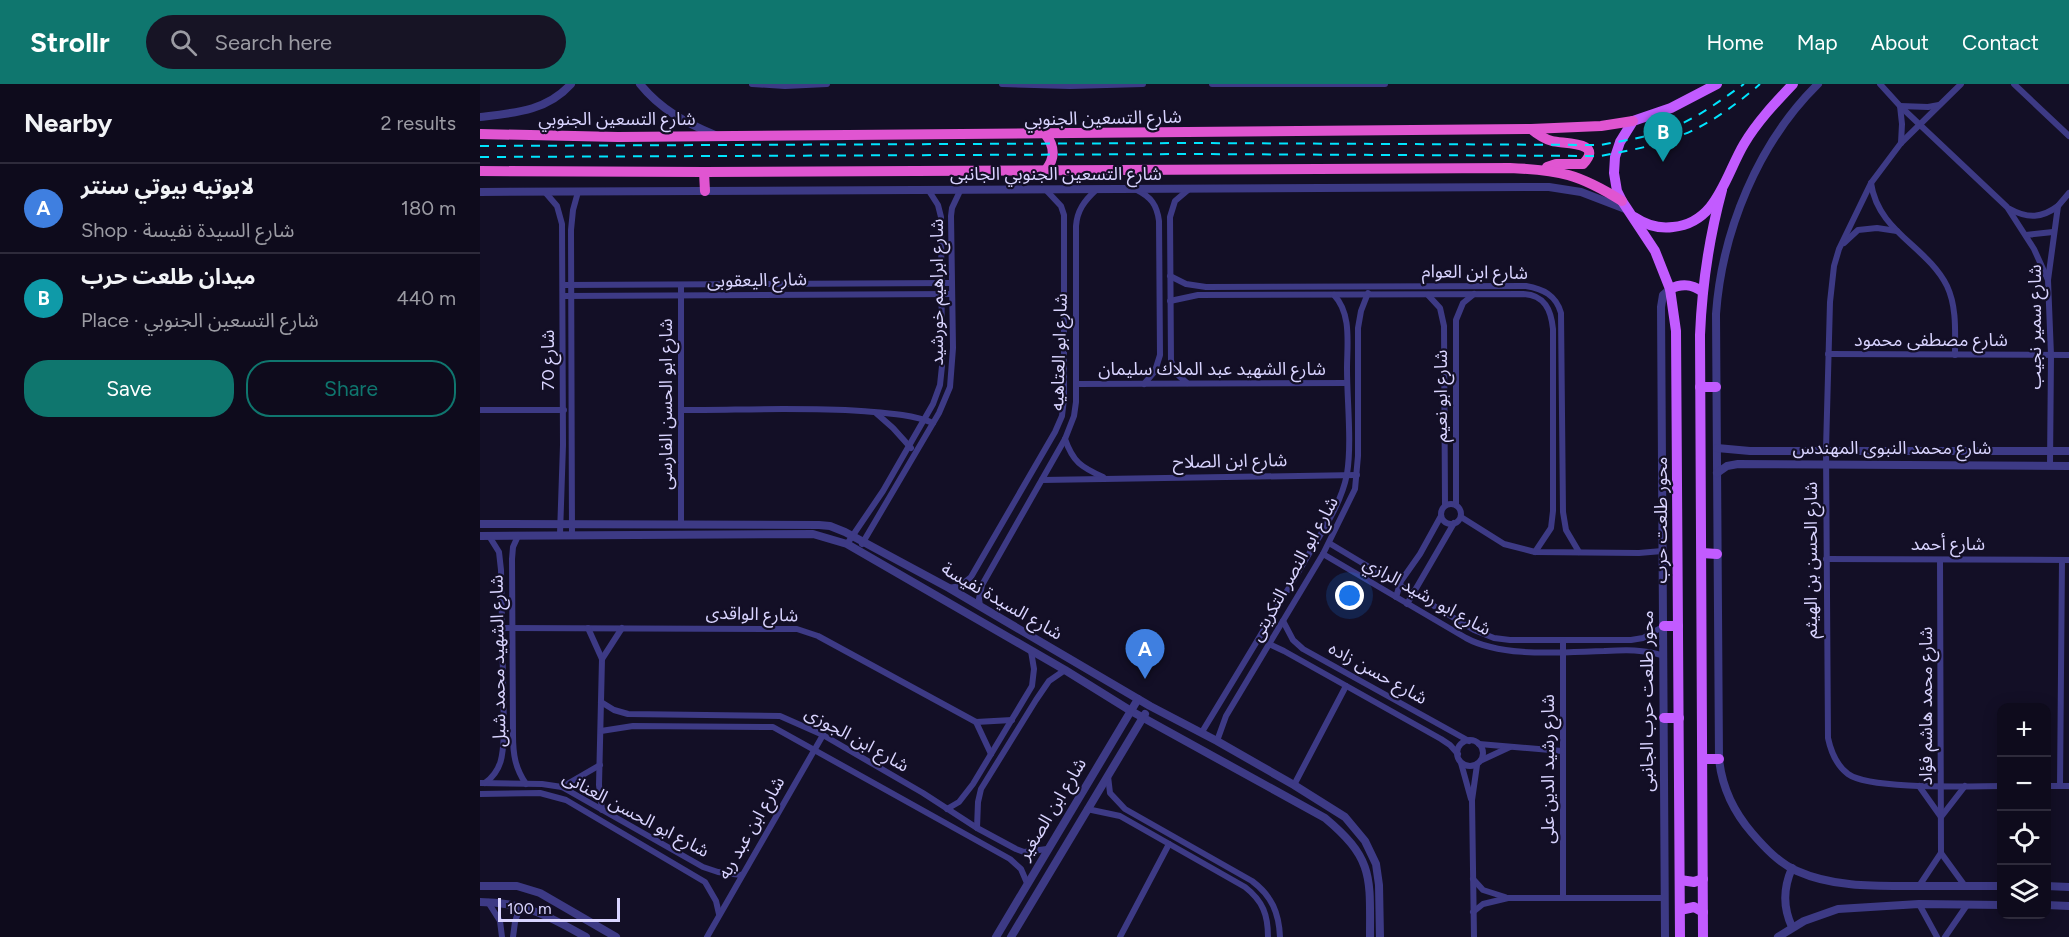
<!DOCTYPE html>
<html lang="en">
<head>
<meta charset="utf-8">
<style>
  :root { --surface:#0e0b1c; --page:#171425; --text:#f1f3f6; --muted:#9b9ba3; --line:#2e2b3b; --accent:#0f766e }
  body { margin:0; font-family:Figtree,"Noto Sans Arabic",sans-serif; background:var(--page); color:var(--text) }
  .controls { position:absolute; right:18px; bottom:18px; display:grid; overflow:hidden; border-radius:12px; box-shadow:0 3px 15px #0003 }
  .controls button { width:54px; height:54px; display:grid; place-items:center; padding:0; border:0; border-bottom:2px solid var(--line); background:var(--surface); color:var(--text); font:30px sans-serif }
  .scale { position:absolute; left:18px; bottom:15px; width:122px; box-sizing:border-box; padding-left:6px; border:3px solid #d9d4ff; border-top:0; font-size:16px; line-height:21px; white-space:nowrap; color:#d9d4ff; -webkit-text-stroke:4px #130f26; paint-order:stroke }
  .you { position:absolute; left:870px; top:512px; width:21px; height:21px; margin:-15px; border:4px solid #fff; border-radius:50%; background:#1a73e8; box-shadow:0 0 0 9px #1a73e833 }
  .badge { display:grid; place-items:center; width:39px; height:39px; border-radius:50%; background:var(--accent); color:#fff; font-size:20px; font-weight:700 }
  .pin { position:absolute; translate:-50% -50px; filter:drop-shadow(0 2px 3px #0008) }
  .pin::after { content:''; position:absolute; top:32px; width:21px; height:18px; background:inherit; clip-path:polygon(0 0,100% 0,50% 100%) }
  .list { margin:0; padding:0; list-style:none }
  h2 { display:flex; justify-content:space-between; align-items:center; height:78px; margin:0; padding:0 24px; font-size:26px }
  h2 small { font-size:20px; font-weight:400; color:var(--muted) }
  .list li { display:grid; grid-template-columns:39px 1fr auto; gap:18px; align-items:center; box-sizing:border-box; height:90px; padding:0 24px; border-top:2px solid var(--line) }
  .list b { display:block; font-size:22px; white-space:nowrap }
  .list p { margin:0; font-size:20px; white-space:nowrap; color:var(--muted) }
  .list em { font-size:20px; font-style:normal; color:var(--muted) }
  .actions { display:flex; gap:12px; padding:18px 24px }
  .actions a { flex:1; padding:14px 0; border:2px solid var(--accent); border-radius:24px; text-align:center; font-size:21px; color:var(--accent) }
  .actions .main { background:var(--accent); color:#fff }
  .icon { flex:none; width:33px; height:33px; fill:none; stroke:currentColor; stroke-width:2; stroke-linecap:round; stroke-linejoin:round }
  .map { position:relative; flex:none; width:1589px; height:853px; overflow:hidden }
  header { display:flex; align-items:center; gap:36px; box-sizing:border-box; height:84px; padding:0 30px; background:var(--accent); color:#fff }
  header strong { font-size:28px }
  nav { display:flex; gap:33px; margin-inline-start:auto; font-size:21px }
  .search { width:420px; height:54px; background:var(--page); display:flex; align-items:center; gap:15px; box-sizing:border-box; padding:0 21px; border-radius:33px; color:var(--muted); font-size:22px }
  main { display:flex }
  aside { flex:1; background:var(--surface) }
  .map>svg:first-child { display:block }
</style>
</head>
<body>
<header>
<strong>Strollr</strong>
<div class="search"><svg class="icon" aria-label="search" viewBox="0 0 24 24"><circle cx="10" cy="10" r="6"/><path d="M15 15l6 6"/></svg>Search here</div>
<nav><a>Home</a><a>Map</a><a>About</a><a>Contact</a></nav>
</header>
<main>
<aside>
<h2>Nearby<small>2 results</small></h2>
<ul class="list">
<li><span class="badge" style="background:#3f7fe0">A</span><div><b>لابوتيه بيوتي سنتر</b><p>Shop · شارع السيدة نفيسة</p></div><em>180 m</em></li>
<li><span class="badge" style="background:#0f9aa8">B</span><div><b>ميدان طلعت حرب</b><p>Place · شارع التسعين الجنوبي</p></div><em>440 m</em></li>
</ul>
<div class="actions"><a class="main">Save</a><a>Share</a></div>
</aside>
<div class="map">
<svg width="1589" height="853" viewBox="0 0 1589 853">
  <rect width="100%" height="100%" fill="#130f26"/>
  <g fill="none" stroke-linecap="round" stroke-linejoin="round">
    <g stroke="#3d3a85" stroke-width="6">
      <path d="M272,0L305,2L347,0"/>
      <path d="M522,0L590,2L663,0"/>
      <path d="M732,0H905"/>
      <path d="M1400,0L1420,22L1527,123L1554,165L1568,196"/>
      <path d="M1481,0L1421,59L1391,99L1359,165L1354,182L1350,218L1346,365L1348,654C1351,668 1356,681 1368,690C1390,706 1491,702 1522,702"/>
      <path d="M1534,0L1589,52"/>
      <path d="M1421,59L1422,40L1420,22L1448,23L1459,21"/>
      <path d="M1391,99C1398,148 1447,162 1467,202C1477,223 1475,249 1475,271"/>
      <path d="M657,106C671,113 677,121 679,137L680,271L675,287L664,300"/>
      <path d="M65,108L77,122L82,140L83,361L80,450"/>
      <path d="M1530,125C1548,135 1562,134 1578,122"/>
      <path d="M1546,151L1573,148"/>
      <path d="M1364,159L1378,146L1397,144L1417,147"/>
      <path d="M690,192L706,200L726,203L1046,202C1063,205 1076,211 1081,229L1083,428L1086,446L1099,468"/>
      <path d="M83,201L472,199"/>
      <path d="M201,201V440"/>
      <path d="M948,211L960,224L964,242L965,421"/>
      <path d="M83,212L472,210"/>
      <path d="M690,217L718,211L1043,210C1065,211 1071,226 1073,245V427L1071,444L1055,468"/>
      <path d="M1348,270L1589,271"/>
      <path d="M707,299L698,291L691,277L690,133L695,117L708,106"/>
      <path d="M597,300L867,299"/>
      <path d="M0,326H84"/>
      <path d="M201,326C261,326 321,323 381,327C404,329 431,330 453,339"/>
      <path d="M396,329L413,344L431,364"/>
      <path d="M585,355C593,378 601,383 623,393"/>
      <path d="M1570,381L1571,271L1568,196L1578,122L1589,109"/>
      <path d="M562,396L877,391"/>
      <circle cx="971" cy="430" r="10"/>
      <path d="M976,421V236L983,219L994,210"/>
      <path d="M981,433L1024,460L1055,468L1159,469L1182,467"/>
      <path d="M92,450L91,146L93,126L98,108"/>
      <path d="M38,452L33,463L32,475L33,651C33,670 35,684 46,700"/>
      <path d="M849,459L994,546L1014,554L1030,556H1151L1163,554L1184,542"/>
      <path d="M367,460L403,407L453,320L460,301L462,282L461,133L458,121L449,107"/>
      <path d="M382,460L459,329L470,303L473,264L471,132L472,124L480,107"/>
      <path d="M843,470L986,554C1023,574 1082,568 1124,567C1145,566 1163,565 1184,572"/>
      <path d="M1346,475L1589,476"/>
      <path d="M469,504L480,502L491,493L575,348L582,332L584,315V131L581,122L566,106"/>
      <path d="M916,513L921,497L940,470L961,432"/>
      <path d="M927,520L974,439"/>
      <path d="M500,522L499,515L502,501L585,355L594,332L596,318V142C597,127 604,117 616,106"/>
      <path d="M803,537L813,556L823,565L989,657"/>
      <path d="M23,544L317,545L338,552L496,638L532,636"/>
      <path d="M108,544L122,575L119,701L122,726"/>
      <path d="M1083,557V814"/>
      <path d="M789,560L804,567L961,655L970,661L978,670"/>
      <path d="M122,575L142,544"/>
      <path d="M121,618L134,626L148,630L300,632L343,651L443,709L497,744L536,765L544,768L567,765"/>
      <path d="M496,638L511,670"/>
      <path d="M121,647L153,642L293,643L530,775L541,785L547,799"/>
      <path d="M722,648C756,592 790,536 823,480C839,452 861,422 867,390C872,359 867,317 867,285C867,260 872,230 854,211"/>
      <circle cx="990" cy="669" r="13"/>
      <path d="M737,657L746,632L843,470L875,405L878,372V244L881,227L888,209"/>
      <path d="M999,660L1082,667"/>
      <path d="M1002,676L1030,663"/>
      <path d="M981,679L991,715"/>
      <path d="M628,692L630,709L645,725L772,797C792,812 799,829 800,853"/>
      <path d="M0,699L62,700L82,703L223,783L238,788L261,791"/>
      <path d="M5,699C23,686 23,669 24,648L21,486L19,468L9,452"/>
      <path d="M814,701L866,602"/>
      <path d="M1439,702L1461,733L1485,702"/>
      <path d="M1566,702H1589"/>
      <path d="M1580,702L1582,476"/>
      <path d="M82,703L120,681"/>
      <path d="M0,710L60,709L86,716L225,798L236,817L239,830"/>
      <path d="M467,725L479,718L493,700L552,602L554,585L551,567"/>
      <path d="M607,725L640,732L765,803C783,817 788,831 788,853"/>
      <path d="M497,744L498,718L501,705L556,616L569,597L585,586"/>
      <path d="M1461,769L1485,802"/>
      <path d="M993,795L1003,806L1025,813"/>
      <path d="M1439,802L1461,769L1460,476"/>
      <path d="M8,818L20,837L22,853"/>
      <path d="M1439,820L1457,853"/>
      <path d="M993,828L1003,820L1028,814H1185"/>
      <path d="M33,853L35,838L40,822"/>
      <path d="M227,853L343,651"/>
      <path d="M640,853L689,760"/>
      <path d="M994,853L992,716L997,681"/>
      <path d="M1465,853L1487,821"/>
    </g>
    <g stroke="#3d3a85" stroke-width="8">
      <path d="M160,0C180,25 206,39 235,51"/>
      <path d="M1338,0C1278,59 1242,147 1236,230L1239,675C1242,704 1253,727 1272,749C1285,764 1299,779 1317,787C1355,804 1398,802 1439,802C1466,802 1494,802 1522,802"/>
      <path d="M0,33C34,29 67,27 91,0"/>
      <path d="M0,108L1069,103L1101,108L1148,126"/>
      <path d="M1237,364L1270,367H1589"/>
      <path d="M1237,389L1247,382L1258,380L1589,382"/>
      <path d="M0,440L339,441L350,442L365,448L469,504L670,622L737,657L814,701L865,733L885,757L896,780L899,801L900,853"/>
      <path d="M0,452L333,450L367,460L585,586L651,627L845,734C894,775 890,793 890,853"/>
      <path d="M1312,784C1303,805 1303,823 1312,843"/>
      <path d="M0,802H37L60,809L136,853"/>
      <path d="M1566,802L1589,803"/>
      <path d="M0,818C43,818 69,832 106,853"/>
      <path d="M1566,821L1589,822"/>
      <path d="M516,853L658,615"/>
      <path d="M531,853L665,630"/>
      <path d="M1185,853L1181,223L1183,211L1190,205"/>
      <path d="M1298,853L1324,837L1358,825L1439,820L1522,821"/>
    </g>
    <g stroke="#c25bff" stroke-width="10">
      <path d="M1154,133C1166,141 1179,145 1193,143C1237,139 1245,92 1264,60C1277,38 1295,19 1313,0"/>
      <path d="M1190,205C1202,199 1212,200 1223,208"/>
      <path d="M1220,303H1236"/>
      <path d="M1222,469L1237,470"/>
      <path d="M1184,542H1198"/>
      <path d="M1184,634H1199"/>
      <path d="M1223,675H1239"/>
      <path d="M1200,796L1214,798L1223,795"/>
      <path d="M1200,826L1214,823L1223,828"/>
      <path d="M1200,853L1196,247L1190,205L1175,167L1142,117L1137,107L1134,89L1135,73L1140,58L1153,37L1191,24L1237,0"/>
      <path d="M1223,853L1220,251C1222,202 1229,154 1242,106"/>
    </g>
    <g stroke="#e055d1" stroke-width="10">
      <path d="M1051,45C1057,50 1064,55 1072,57C1083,60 1125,57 1103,80H1076L1067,83"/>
      <path d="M0,50L138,53L1051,45L1121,42L1153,37"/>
      <path d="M566,51C575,63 575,74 566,86"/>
      <path d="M0,87L224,88L1030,84C1080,86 1099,90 1142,117"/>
      <path d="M224,88L225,107"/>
    </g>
    <g stroke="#00e5ff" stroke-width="2" stroke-dasharray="9 8" stroke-linecap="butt">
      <path d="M0,62L711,59L1120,61C1147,56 1176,52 1201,40C1224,29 1244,14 1264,0"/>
      <path d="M0,73L710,70L1120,72C1147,67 1176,62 1202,51C1230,40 1257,20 1280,0"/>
    </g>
  </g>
  <g text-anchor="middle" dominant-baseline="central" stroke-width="4.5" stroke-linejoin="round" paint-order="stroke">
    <g font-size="18" fill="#d9d4ff" stroke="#130f26">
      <text transform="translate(623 34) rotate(-1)">شارع التسعين الجنوبي</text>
      <text x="137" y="35">شارع التسعين الجنوبي</text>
      <text x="576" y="90">شارع التسعين الجنوبي الجانبى</text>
      <text transform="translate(995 188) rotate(1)">شارع ابن العوام</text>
      <text transform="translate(277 196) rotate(-1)">شارع اليعقوبى</text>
      <text transform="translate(457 208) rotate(-90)">شارع ابراهيم خورشيد</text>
      <text transform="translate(1555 243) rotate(-90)">شارع سمير نجيب</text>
      <text x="1451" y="256">شارع مصطفى محمود</text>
      <text transform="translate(579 268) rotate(-88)">شارع ابو العتاهيه</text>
      <text transform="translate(68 276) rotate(-90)">شارع 70</text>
      <text x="732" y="285">شارع الشهيد عبد الملاك سليمان</text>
      <text transform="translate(961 312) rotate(-90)">شارع ابو نعيم</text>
      <text transform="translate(186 320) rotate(-90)">شارع ابو الحسن الفارسى</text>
      <text x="1412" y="364">شارع محمد النبوى المهندس</text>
      <text transform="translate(750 377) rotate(-1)">شارع ابن الصلاح</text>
      <text transform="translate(1181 436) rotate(-90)">محور طلعت حرب</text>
      <text x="1468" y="460">شارع أحمد</text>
      <text transform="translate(1331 476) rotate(-90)">شارع الحسن بن الهيثم</text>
      <text transform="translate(814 485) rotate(-61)">شارع ابو النصر التكريتى</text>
      <text transform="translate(947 512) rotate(29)">شارع ابو رشيد الرازي</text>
      <text transform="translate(522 517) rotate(30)">شارع السيدة نفيسة</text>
      <text transform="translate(272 530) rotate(2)">شارع الواقدى</text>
      <text transform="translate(18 577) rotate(-91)">شارع الشهيد محمد شبل</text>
      <text transform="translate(898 589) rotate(29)">شارع حسن زاده</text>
      <text transform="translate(1167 617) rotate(-90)">محور طلعت حرب الجانبى</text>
      <text transform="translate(1446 622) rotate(-90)">شارع محمد هاشم فؤاد</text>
      <text transform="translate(377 655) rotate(29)">شارع ابن الجوزى</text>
      <text transform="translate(1068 685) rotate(-90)">شارع رشيد الدين على</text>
      <text transform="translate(572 725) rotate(-59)">شارع ابن الصغير</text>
      <text transform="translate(156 730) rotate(28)">شارع ابو الحسن العنانى</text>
      <text transform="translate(271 744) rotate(-60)">شارع ابن عبد ربه</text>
    </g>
  </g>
</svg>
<div class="controls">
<button>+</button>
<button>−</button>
<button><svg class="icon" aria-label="locate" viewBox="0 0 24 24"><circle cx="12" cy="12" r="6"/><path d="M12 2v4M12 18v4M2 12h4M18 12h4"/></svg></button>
<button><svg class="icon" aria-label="layers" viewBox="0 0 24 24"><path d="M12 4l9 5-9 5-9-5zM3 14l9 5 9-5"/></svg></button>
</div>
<div class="scale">100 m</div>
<div class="you"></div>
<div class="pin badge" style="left:665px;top:595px;background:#3f7fe0">A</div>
<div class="pin badge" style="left:1183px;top:78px;background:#0f9aa8">B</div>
</div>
</main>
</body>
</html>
